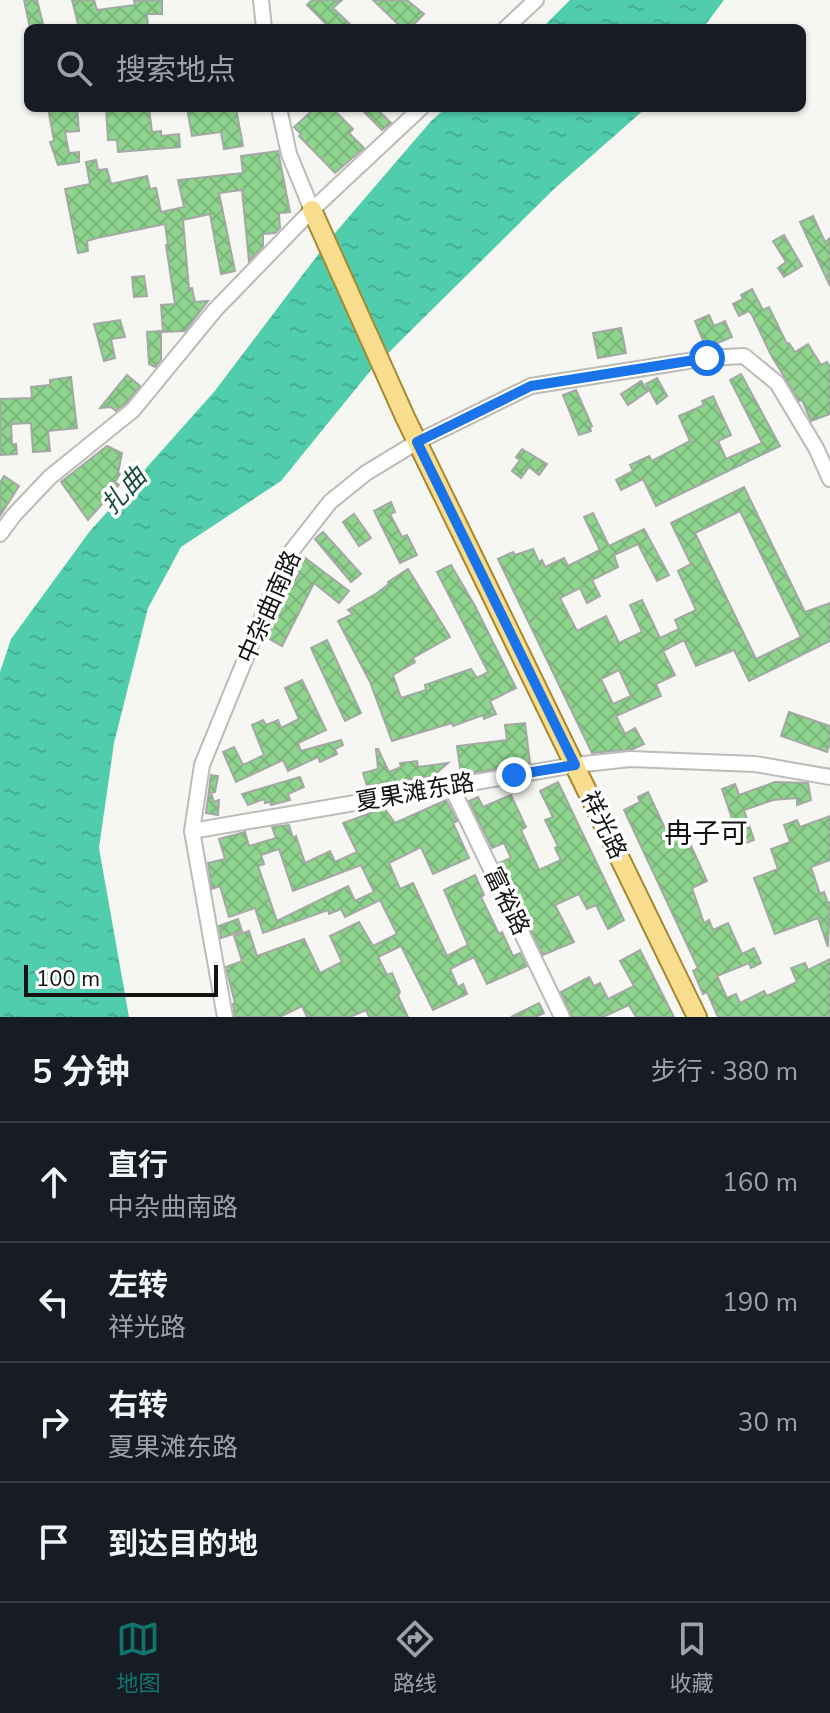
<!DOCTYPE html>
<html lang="zh">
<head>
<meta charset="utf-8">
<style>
  :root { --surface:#171b24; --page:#242831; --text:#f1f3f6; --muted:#9ea1a6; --line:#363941; --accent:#0f766e }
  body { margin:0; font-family:"Nunito Sans","Noto Sans SC",sans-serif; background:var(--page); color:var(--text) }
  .scale { position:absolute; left:24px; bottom:20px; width:194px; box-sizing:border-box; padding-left:8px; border:4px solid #141413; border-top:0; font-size:22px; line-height:28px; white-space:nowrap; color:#141413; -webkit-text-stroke:6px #fff; paint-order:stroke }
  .stop { position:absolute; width:24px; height:24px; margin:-18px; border:6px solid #1a73e8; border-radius:50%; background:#fff }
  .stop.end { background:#1a73e8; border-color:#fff; box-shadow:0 2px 8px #0008 }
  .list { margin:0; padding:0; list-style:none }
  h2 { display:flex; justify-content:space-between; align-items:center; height:104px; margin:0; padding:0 32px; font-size:34px }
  h2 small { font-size:26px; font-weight:400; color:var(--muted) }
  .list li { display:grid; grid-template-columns:52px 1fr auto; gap:24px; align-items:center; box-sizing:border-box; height:120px; padding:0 32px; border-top:2px solid var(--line) }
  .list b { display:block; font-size:30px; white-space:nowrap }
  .list p { margin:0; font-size:26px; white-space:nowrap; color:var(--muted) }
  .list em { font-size:26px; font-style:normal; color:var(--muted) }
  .icon { flex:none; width:44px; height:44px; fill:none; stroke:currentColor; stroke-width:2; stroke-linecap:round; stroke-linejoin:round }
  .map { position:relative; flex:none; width:830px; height:1017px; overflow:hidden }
  .search { position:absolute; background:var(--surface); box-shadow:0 2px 6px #0004; left:24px; right:24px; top:24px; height:88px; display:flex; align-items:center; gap:20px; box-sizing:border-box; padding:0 28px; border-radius:12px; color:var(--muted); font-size:30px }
  .sheet { height:584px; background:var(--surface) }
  nav { display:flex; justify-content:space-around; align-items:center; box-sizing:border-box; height:112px; border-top:2px solid var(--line); background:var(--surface); font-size:22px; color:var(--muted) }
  nav a { display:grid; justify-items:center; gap:4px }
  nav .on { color:var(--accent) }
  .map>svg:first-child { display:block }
</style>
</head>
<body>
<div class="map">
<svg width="830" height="1017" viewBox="0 0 830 1017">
  <defs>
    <pattern id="water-ripples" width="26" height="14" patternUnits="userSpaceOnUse" patternTransform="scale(2)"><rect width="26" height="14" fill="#50cdac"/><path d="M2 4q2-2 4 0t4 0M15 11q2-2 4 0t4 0" fill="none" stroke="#45af93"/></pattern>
    <pattern id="building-cross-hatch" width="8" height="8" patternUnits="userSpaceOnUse" patternTransform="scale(2)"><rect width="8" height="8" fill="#8ed48e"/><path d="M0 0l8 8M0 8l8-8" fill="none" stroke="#7ab57a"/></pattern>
  </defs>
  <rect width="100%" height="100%" fill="#f6f7f2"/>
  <g fill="url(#water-ripples)">
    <path d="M570,0H724L703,28H542Z"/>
    <path d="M446,108H646L554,189L371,370L281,481L181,547L148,608L114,743L99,848L129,1017H0V672L11,639L90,531L214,392L329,240L432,120Z"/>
  </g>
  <g fill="url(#building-cross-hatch)" stroke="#a4a8a4" stroke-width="2" fill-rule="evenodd">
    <path d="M24,0H37L44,28H30Z"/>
    <path d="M72,0H94L97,10L135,5L134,1L162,0V14H147L148,28H79Z"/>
    <path d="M312,0H342L333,8L354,28H330L307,5Z"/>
    <path d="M373,0H407L424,14L410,28H402Z"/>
    <path d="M48,108H77L79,131L65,132L69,153L79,152V162L58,165L50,142L54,141Z"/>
    <path d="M106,108H149L152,132L161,131V136L179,134L180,147L118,152L117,140H108Z"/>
    <path d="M187,108H236L243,146L224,149L221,132L192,136Z"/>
    <path d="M315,108H332L353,129L349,133L364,148L335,173L299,136L301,134L294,127Z"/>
    <path d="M360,108H376L391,123L382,130Z"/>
    <path d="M278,151L290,212L279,213L280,228L275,233L263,234V246L249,261L242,190L219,193L235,271L221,274L210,214L183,220L189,289L192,288L195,302L208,301L185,331L163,332L161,305L175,304L166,245H168L165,224L97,238L87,241L88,251L78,253L65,189L90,184L86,162L96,160L98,170L107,169L111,184L147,176L150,189L156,188L161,212L184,207L178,180L243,173L241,156Z"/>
    <path d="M813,216L825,242L830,238V286L800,222Z"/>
    <path d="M784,235L802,266L784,277L778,268L786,262L773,241Z"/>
    <path d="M144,276L147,296L134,297L132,277Z"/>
    <path d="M752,289L763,310L769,307L787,344L789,343L795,352L808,344L821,365L827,362L830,367V414L811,421L802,400L799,401L771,355L752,315L749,311L739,316L733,304L743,299L741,295Z"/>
    <path d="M709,315L714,326L725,321L732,337L706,348L695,321Z"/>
    <path d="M120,320L125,337L111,339L115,358L104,361L94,324Z"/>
    <path d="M621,328L626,353L598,358L593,333Z"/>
    <path d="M161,331V360L155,367L149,364L147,332Z"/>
    <path d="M741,374L780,446L656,506L643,479L621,490L616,480L633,471L630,465L649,456L652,461L690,441L679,416L704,405L702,401L713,396L731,435L718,441L726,459L762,443L730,380Z"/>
    <path d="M127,375L140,386L126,403L116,411L111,407L100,408Z"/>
    <path d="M71,377L77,428L48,431L50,451L33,452L31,423L11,424L12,444H16L17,454L0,455V399L32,398L31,387L50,385V380Z"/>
    <path d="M657,378L667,396L657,404L646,384Z"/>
    <path d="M641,381L648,391L628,405L621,394Z"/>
    <path d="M576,390L592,426L590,427L591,431L579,435L563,395Z"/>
    <path d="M107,446L122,453L118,473L120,474L115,482L119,485L88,520L61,482Z"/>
    <path d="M522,449L547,464L539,475L529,467L521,478L512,471L520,460L516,457Z"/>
    <path d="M4,476L19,486L0,516V483Z"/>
    <path d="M744,487L805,612L830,603V641L749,681L734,650L696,666L684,640L663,651L675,675L656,684L661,696L616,716L625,734L635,728L644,744L633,749L592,753L498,559L513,552L515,555L533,549L539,562L542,560L545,567L564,558L568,566L600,550L584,517L593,513L609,546L644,529L669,575L657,581L638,544L614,555L618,567L592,580L600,596L587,603L580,588L560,598L577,631L606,616L619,643L642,632L630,605L642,600L660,638L679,629L675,620L696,610L678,571L691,564L671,523ZM740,511L801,637L756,659L695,533ZM619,670L631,696L613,704L601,679Z"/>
    <path d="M391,502L395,512L390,514L402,537L407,535L417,555L400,563L374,511Z"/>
    <path d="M354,514L371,538L359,546L343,522Z"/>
    <path d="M323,532L361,574L351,582L315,539Z"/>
    <path d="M304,557L349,591L339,603L314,583L282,646L266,637L278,615L275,613L281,597L286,590L289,591L300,572L295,568Z"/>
    <path d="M451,565L475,606L516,688L490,701L496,714L484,719L483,715L453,726L452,723L392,741L370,682L338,621L353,614L348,610L377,593L389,584L388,582L408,569L450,637L413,658L415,662L393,675L401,698L426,690L425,685L471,669L477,678L488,672L437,572Z"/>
    <path d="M327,640L361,713L345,721L311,648Z"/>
    <path d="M302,680L326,730L298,743L301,751L341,740L343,745L335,749L337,754L320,762L318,757L288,771L283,760L236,782L223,752L234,747L243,765L264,755L252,725L263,720L266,725L278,720L281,728L299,719L285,688Z"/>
    <path d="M789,712L830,726V743L827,752L781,736Z"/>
    <path d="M525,723L530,763L461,775L457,746L507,740L505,725Z"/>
    <path d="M376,749H378L389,772L401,767L400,763L417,761L418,767L448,763L433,776L367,786L363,773L378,769Z"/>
    <path d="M211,775L218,776L215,792L211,793L214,802L219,800L218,815L206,813Z"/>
    <path d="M300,777L304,787L288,794L290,800L271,805L270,802L265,803L264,799L248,805L242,794Z"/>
    <path d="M558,782L624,920L608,929L596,905L587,909L579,894L555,905L574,942L543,955L499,863L511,858L504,843L492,848L469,801L478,797L483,807L511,795L526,827L521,830L539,870L561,860L555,848L558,846L545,820L553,817L540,791Z"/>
    <path d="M775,782L808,783L811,800L797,805V798L773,800L744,810L754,840L741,845L722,789L735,784L739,795Z"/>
    <path d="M648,792L668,835L683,828L707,881L692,888L704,923L709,920L713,930L728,923L742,954L754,948L761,963L751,968L749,963L717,976L727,998L736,994L740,1003L764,991L767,996L797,982L791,968L805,963L808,970L830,959V1017H718L707,992L703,994L693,971L698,968L624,810L640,802L638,797Z"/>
    <path d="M446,800L457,821L453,823L469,858L433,874L421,847L389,863L400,889L413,883L447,956L468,945L444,890L475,875L484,895L481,897L499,934L502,932L513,956L520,953L527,966L487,984L474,957L450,969L458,987L463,984L467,994L433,1010L401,946L378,957L387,975L392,973L400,992L398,996L408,1017H369L366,1010L350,1017H307L302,1006L280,1017H235L233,1004L235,1003L226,967L242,961L234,936L249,931L257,956L304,939L320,973L342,962L330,936L359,922L373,946L397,934L380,900L345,917L341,909L329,914L328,910L263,933L255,908L229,917L220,886L212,889L208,863L225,859L219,839L245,832L249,846L276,838L272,827L289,825L293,838L296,836L305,863L330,851L335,862L357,852L343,823L384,808L395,823ZM279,849L293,891L361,865L374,892L355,901L348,886L277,921L258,866L264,864L261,855Z"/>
    <path d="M830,816V860L811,867L820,894L824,892L828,903L830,902L828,947L818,918L775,934L754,878L778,869L771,849L790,842L784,825L797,820L800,827Z"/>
    <path d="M238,919L242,931L221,938L219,926Z"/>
    <path d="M640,950L674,1017H636L629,1005L603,1017H572L561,992L589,977L594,986L600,983L608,999L634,986L620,961Z"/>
    <path d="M539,1003L544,1013L536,1017H511Z"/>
  </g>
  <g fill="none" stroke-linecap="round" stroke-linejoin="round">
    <g stroke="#bbbcb7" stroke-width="18">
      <g id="minor">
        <path d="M261,0L264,28"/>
        <path d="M506,28L536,0"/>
        <path d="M279,108L289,154L312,210"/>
        <path d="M0,534L14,515L50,477L133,410L215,310L312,210L421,108"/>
        <path d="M451,786L562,1017"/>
        <path d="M192,831L575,765L630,759L755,764L830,777"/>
        <path d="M225,1017L192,831L202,765L287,557L330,502L366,473L417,442L531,386L707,358L744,356L777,383L816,448L830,479"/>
      </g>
    </g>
    <g stroke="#a68832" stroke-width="22">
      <path id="major" d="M312,210L405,417L697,1017"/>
    </g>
    <use href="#minor" stroke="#fff" stroke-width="14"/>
    <use href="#major" stroke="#f9dd8e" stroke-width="18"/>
  </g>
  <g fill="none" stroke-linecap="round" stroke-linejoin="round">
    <path stroke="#1a73e8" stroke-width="10" d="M514,775L575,765L417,442L531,386L707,358"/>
  </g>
  <g text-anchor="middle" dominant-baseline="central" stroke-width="7" stroke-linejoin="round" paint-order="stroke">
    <g font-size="24" fill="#141413" stroke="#fff">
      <text transform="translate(269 607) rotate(-66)">中杂曲南路</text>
      <text transform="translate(415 792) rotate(-10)">夏果滩东路</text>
      <text transform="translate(604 825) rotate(64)">祥光路</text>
      <text transform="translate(507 901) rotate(64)">富裕路</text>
    </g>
    <g font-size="26" font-style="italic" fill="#164b3d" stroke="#fff">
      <text transform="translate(124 491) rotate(-47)">扎曲</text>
    </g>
    <g font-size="28" fill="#141413" stroke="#fff">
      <text x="706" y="834">冉子可</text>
    </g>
  </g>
</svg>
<div class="scale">100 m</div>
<div class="stop" style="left:707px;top:358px"></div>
<div class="stop end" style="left:514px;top:775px"></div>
<div class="search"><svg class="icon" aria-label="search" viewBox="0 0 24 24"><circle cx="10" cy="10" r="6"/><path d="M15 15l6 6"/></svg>搜索地点</div>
</div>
<section class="sheet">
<h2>5 分钟<small>步行 · 380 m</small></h2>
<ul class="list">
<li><svg class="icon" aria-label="ahead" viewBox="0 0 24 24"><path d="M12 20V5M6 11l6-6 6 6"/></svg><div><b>直行</b><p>中杂曲南路</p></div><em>160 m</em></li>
<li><svg class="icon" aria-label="left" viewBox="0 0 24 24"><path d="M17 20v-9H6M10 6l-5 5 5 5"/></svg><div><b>左转</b><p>祥光路</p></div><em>190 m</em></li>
<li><svg class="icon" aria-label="right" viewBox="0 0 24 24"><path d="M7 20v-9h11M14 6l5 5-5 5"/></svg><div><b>右转</b><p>夏果滩东路</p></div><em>30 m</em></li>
<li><svg class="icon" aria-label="arrive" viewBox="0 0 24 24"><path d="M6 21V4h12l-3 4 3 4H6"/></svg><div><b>到达目的地</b></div></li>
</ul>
</section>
<nav>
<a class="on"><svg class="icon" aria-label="map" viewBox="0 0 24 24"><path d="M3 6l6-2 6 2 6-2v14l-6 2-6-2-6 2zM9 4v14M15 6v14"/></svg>地图</a>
<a><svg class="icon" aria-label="directions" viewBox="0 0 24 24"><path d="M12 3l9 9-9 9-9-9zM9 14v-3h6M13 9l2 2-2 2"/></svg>路线</a>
<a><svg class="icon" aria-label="saved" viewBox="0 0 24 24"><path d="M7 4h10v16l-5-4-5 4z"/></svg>收藏</a>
</nav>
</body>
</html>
